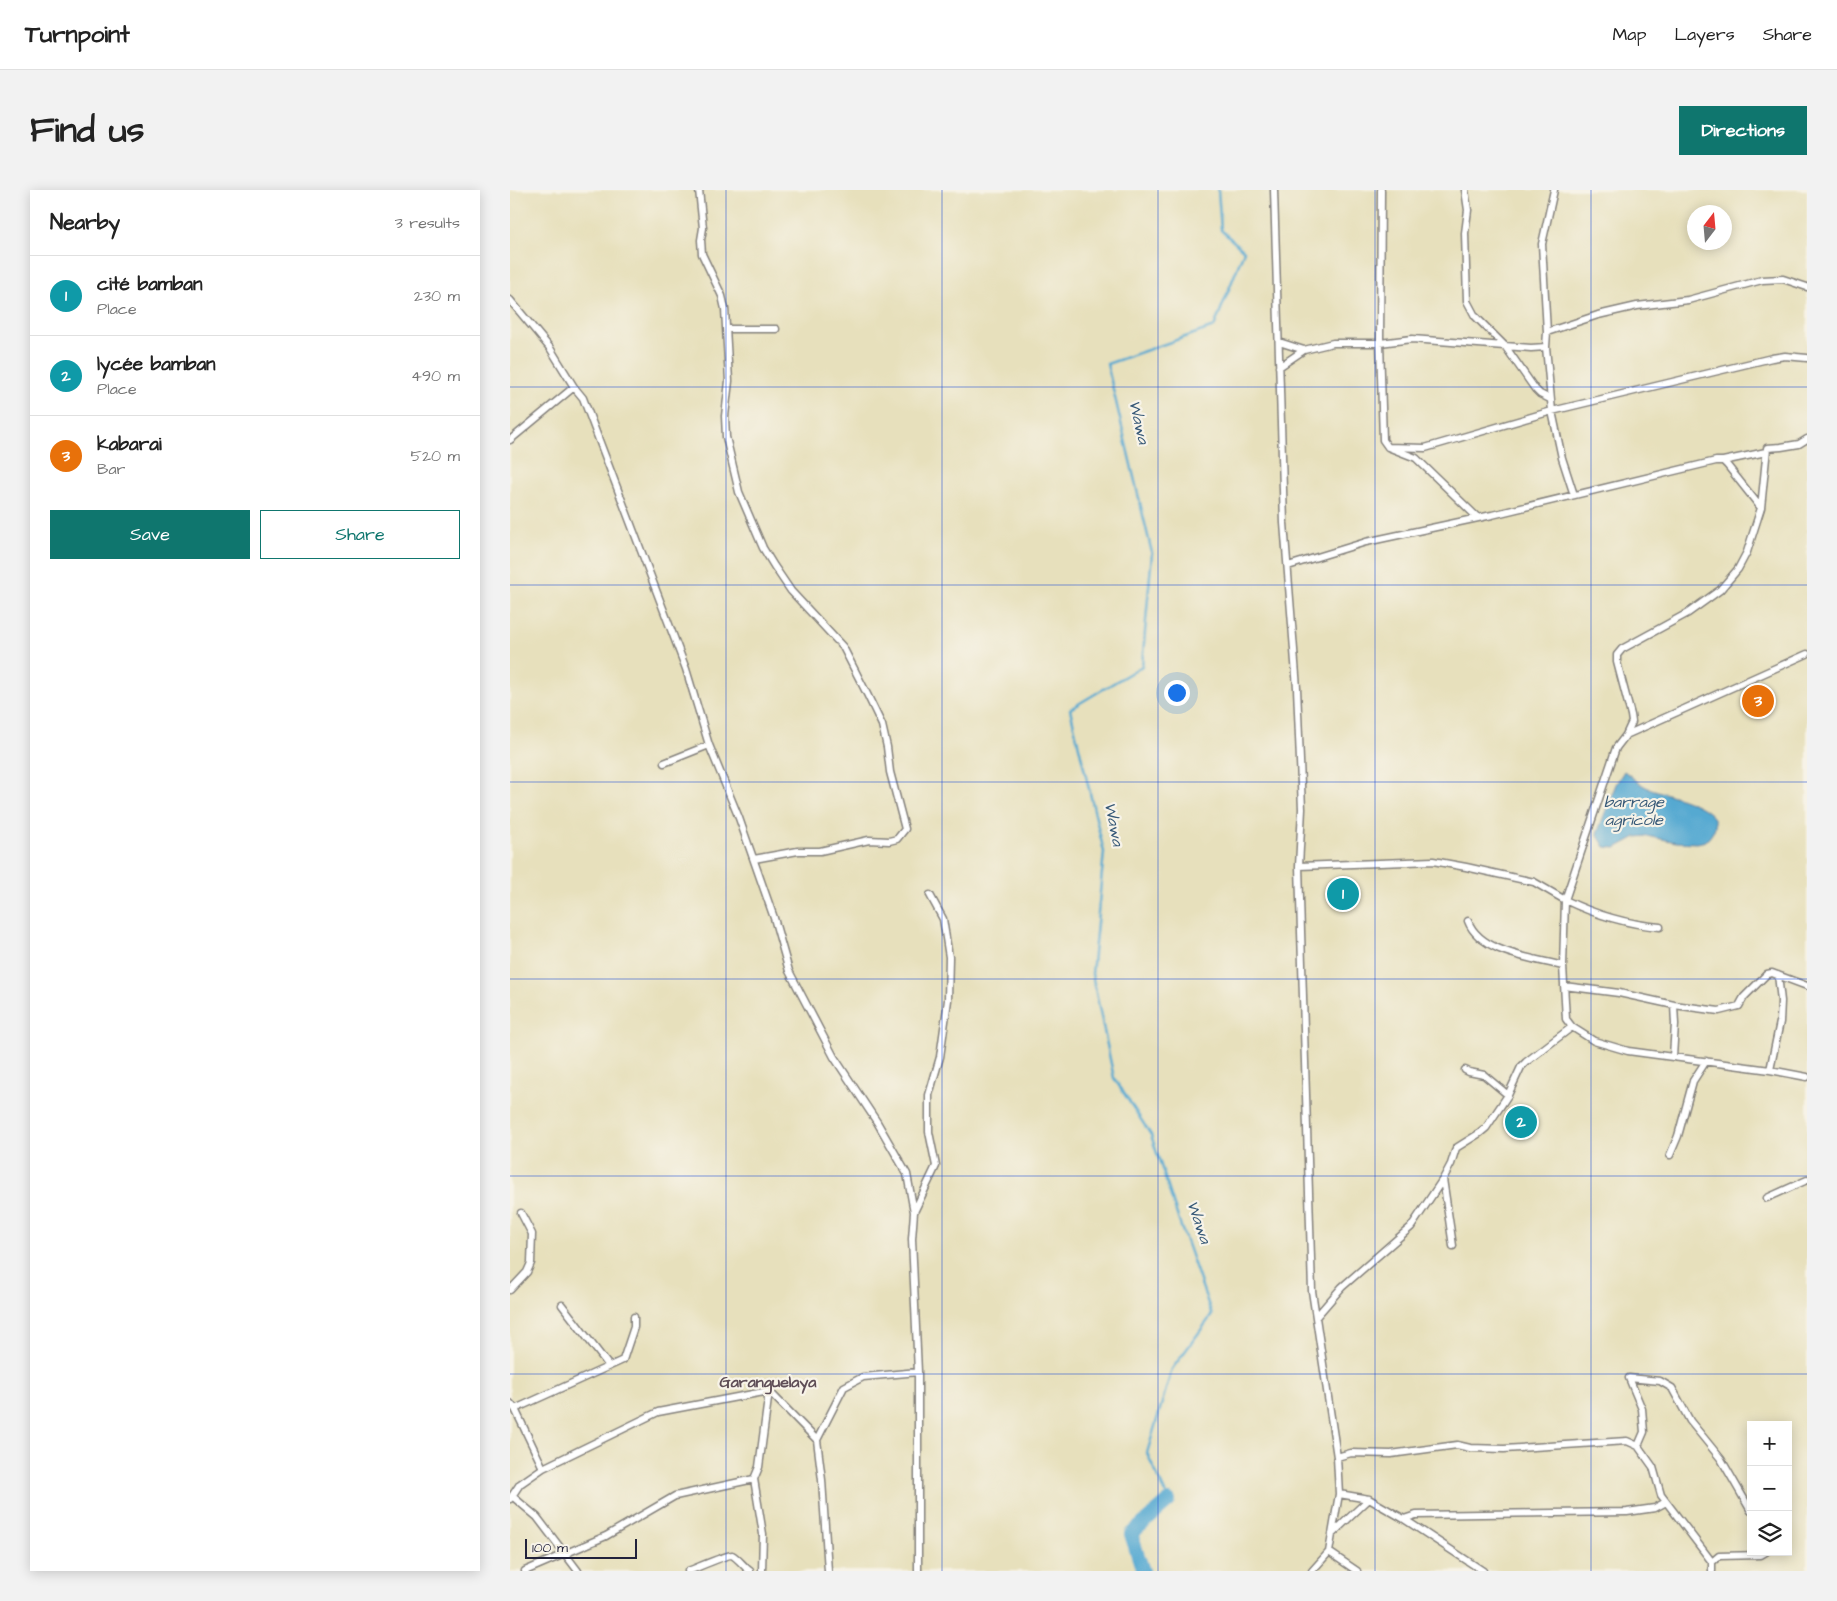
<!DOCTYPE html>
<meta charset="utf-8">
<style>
:root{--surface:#fff;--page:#f2f2f2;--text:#222;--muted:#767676;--line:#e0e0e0;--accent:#0f766e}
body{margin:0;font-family:"Architects Daughter",sans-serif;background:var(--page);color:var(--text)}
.controls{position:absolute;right:15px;bottom:15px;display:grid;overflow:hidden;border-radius:0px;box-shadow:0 2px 12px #0003}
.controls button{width:45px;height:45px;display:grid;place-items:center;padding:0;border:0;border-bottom:1px solid var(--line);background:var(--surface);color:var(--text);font:25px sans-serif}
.compass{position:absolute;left:1177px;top:15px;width:45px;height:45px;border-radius:50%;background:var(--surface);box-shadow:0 2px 12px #0003;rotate:16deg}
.scale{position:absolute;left:15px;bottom:12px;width:112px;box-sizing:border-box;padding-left:5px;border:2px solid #22223b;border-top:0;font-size:14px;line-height:18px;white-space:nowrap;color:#22223b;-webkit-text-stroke:4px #f7f3e8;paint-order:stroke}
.you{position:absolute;left:666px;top:502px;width:18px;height:18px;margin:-12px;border:4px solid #fff;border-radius:50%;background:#1a73e8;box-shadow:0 0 0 8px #1a73e833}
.badge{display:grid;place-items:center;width:32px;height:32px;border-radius:50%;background:var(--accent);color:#fff;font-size:16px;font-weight:700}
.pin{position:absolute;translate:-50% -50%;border:2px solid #fff;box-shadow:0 1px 5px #0006}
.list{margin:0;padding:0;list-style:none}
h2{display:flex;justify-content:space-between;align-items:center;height:65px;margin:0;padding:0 20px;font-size:21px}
h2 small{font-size:16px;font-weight:400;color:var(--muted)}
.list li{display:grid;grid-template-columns:32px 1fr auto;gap:15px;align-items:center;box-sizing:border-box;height:80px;padding:0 20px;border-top:1px solid var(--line)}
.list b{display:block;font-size:19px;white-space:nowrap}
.list p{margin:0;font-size:16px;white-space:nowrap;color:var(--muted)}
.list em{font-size:16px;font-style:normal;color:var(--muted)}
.actions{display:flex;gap:10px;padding:15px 20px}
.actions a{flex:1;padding:11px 0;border:1px solid var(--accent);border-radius:0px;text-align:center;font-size:18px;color:var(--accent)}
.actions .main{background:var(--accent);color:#fff}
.icon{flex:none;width:28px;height:28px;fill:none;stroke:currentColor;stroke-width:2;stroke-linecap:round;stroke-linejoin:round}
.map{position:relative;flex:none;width:1297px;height:1381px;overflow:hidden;border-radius:0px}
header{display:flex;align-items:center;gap:30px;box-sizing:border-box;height:70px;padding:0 25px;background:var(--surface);border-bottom:1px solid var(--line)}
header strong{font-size:24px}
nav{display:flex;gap:28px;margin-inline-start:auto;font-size:18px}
.intro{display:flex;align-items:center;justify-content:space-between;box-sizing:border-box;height:120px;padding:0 30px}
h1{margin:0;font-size:35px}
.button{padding:12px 22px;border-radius:0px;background:var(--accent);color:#fff;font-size:18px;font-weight:700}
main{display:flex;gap:30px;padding:0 30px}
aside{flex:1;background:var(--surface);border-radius:0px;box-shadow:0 2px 12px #0003}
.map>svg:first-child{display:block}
</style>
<header>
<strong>Turnpoint</strong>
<nav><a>Map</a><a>Layers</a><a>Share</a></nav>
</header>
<div class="intro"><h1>Find us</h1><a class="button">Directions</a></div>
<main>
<aside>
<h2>Nearby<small>3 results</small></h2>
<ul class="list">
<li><span class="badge" style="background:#0f9aa8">1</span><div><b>cité bamban</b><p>Place</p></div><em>230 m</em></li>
<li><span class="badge" style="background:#0f9aa8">2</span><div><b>lycée bamban</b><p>Place</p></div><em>490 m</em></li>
<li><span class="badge" style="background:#e8710a">3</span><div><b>kabarai</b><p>Bar</p></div><em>520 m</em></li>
</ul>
<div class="actions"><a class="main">Save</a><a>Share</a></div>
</aside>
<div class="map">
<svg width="1297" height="1381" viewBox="0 0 1297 1381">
<rect width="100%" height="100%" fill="#f7f3e8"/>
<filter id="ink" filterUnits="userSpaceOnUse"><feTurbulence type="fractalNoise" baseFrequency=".02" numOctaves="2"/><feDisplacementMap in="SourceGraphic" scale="10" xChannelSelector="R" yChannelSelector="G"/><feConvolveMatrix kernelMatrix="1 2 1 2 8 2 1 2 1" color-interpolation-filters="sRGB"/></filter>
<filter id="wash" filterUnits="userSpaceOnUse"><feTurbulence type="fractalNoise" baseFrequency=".0096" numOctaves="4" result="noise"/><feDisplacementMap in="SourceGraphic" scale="20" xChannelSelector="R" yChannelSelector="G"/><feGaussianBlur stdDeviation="1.12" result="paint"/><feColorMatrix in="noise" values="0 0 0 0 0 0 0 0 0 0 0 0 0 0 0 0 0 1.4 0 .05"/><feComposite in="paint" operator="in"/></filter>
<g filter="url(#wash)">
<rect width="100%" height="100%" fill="#e7e0bc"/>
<!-- water -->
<path fill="#55a9d1" stroke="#3c6686" d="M1114,581C1122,586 1127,593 1136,597C1153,604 1191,611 1203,627C1209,635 1202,645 1196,651L1187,653L1166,652L1137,646L1126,647L1106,658L1095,657L1087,644L1106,594Z"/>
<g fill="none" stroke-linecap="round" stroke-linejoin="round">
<!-- stream -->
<path stroke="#55a9d1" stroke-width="2.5" d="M659,1311L637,1263L662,1179L702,1125L669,1031L641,945L604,888L582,784L594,662L560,519L632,476L642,363L597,174L704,137L734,61L711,40L708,0"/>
<!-- river -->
<path stroke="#55a9d1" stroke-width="14" d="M633,1381L621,1344L659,1311"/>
</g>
</g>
<g filter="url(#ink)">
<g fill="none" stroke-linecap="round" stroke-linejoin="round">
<defs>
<path id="minor" d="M189,0L193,38L191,50L192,64L212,106L215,119L219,191L215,226L216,247L229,302L253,358L264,376L281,401L333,457L357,504L372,535L377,557L380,582L395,639L387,649L379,651L359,650L310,661H288L244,669
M764,0L774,333L787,498L792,619L789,676L802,1101L827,1267L829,1304L819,1362L802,1381
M871,0L870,153L873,250L878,257L906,268L968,328
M955,0L958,20L955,43L957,111L965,126L995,156L1025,199L1030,204L1040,209
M1044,0L1032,54L1037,142L1036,157L1042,221L1052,268L1064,305
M0,110L40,158L64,197L73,208L176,479L199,555L229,628L264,728L279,781L324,867L367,932L397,984L404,1022L402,1049L408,1182V1381
M217,139H266
M1037,142L1088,125L1127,116L1178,110L1252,90L1273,89L1297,97
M769,152L794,160
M769,177L794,160L823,153H870L902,149L1021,158L1036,157
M0,250L64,197
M878,257L915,258L1042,221L1262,168L1275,166L1297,168
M1213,271L1256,262
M778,376L856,352L982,325L1206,271H1213L1217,275L1251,318
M1116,545L1122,532L1121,525L1107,472V465L1112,459L1178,423L1210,400L1228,379L1237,362L1251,318L1257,258L1271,257L1289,254L1297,249
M154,573L199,555
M789,676L923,671L956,677L1024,692L1055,710L1053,776L1056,829L1062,837L1084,851L1118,861L1260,880L1297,887
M958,731C970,763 1023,768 1053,776
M1150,737C1115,734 1086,725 1055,710L1106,558L1116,545L1297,464
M1054,796L1109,803L1164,815L1209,821L1229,816L1234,807L1257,784L1262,783L1297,796
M1163,867L1165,834L1164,815
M955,880L959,882L974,885L998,905
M1260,880L1270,832L1271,811L1268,785
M1160,965L1168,946L1183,891L1196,871
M933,989L943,1056
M1257,1008L1297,990
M404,1022L426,976L419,942V905L430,867L438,810L439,767L433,729L420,705
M0,1100L17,1082L21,1073L22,1044L11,1023
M52,1115L99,1176
M806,1127L832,1097L901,1037L933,989L941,974L946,958L970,943L976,938L998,905L1011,877L1016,872L1062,837
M0,1213L5,1219L33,1278
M5,1219L113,1170L124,1137V1127
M307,1250L334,1197L353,1187L408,1182
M1128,1256L1134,1242L1132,1219L1119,1188L1150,1191L1162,1198L1180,1231L1211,1269L1241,1321
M827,1267L841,1263L881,1264L947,1255L960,1258L994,1259L1117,1251L1128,1256L1143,1277L1151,1305L1202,1372V1381
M244,1289L249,1277L259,1201
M829,1304L859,1309L894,1329L973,1381
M2,1306L27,1327L68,1381
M0,1309L10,1294L33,1278L148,1222L259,1201L307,1250L312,1290L318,1381
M894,1329L906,1325L1117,1322L1145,1318L1156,1312
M822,1344L859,1309
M819,1362L847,1381
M1202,1372L1209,1366L1251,1365L1256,1362
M15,1381L96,1346L165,1306L244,1289L253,1344L252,1381
M178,1381C184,1379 218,1364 222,1365C228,1368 234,1377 240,1381"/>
</defs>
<!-- minor casing -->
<use href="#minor" stroke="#84817c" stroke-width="9"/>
<!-- minor -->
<use href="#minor" stroke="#fff" stroke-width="6"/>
</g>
</g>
<!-- grid -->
<path fill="none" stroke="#1d4ed8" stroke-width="1" stroke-opacity="0.55" d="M216,0V1381M432,0V1381M648,0V1381M865,0V1381M1081,0V1381M0,197H1297M0,395H1297M0,592H1297M0,789H1297M0,986H1297M0,1184H1297"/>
<g text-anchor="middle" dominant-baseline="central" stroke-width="4.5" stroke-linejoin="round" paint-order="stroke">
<!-- water labels -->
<g font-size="16" font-style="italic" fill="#365877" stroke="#f7f3e8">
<text transform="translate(629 232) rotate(77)">Wawa</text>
<text x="1124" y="612">barrage<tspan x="1124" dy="18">agricole</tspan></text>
<text transform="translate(604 634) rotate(79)">Wawa</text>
<text transform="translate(689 1032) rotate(71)">Wawa</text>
</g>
<!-- neighbourhood labels -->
<g font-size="16" font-weight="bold" fill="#5f4e57" stroke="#f7f3e8">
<text x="258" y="1192">Garanguelaya</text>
</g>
</g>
</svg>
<div class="controls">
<button>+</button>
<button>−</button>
<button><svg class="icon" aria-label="layers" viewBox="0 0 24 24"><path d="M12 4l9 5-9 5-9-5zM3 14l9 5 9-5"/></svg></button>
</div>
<svg class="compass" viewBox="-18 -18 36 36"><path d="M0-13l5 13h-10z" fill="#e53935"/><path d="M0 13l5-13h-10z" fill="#767676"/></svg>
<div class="scale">100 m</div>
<div class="you"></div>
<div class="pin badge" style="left:833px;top:704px;background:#0f9aa8">1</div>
<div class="pin badge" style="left:1011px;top:932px;background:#0f9aa8">2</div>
<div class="pin badge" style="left:1248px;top:511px;background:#e8710a">3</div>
</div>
</main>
